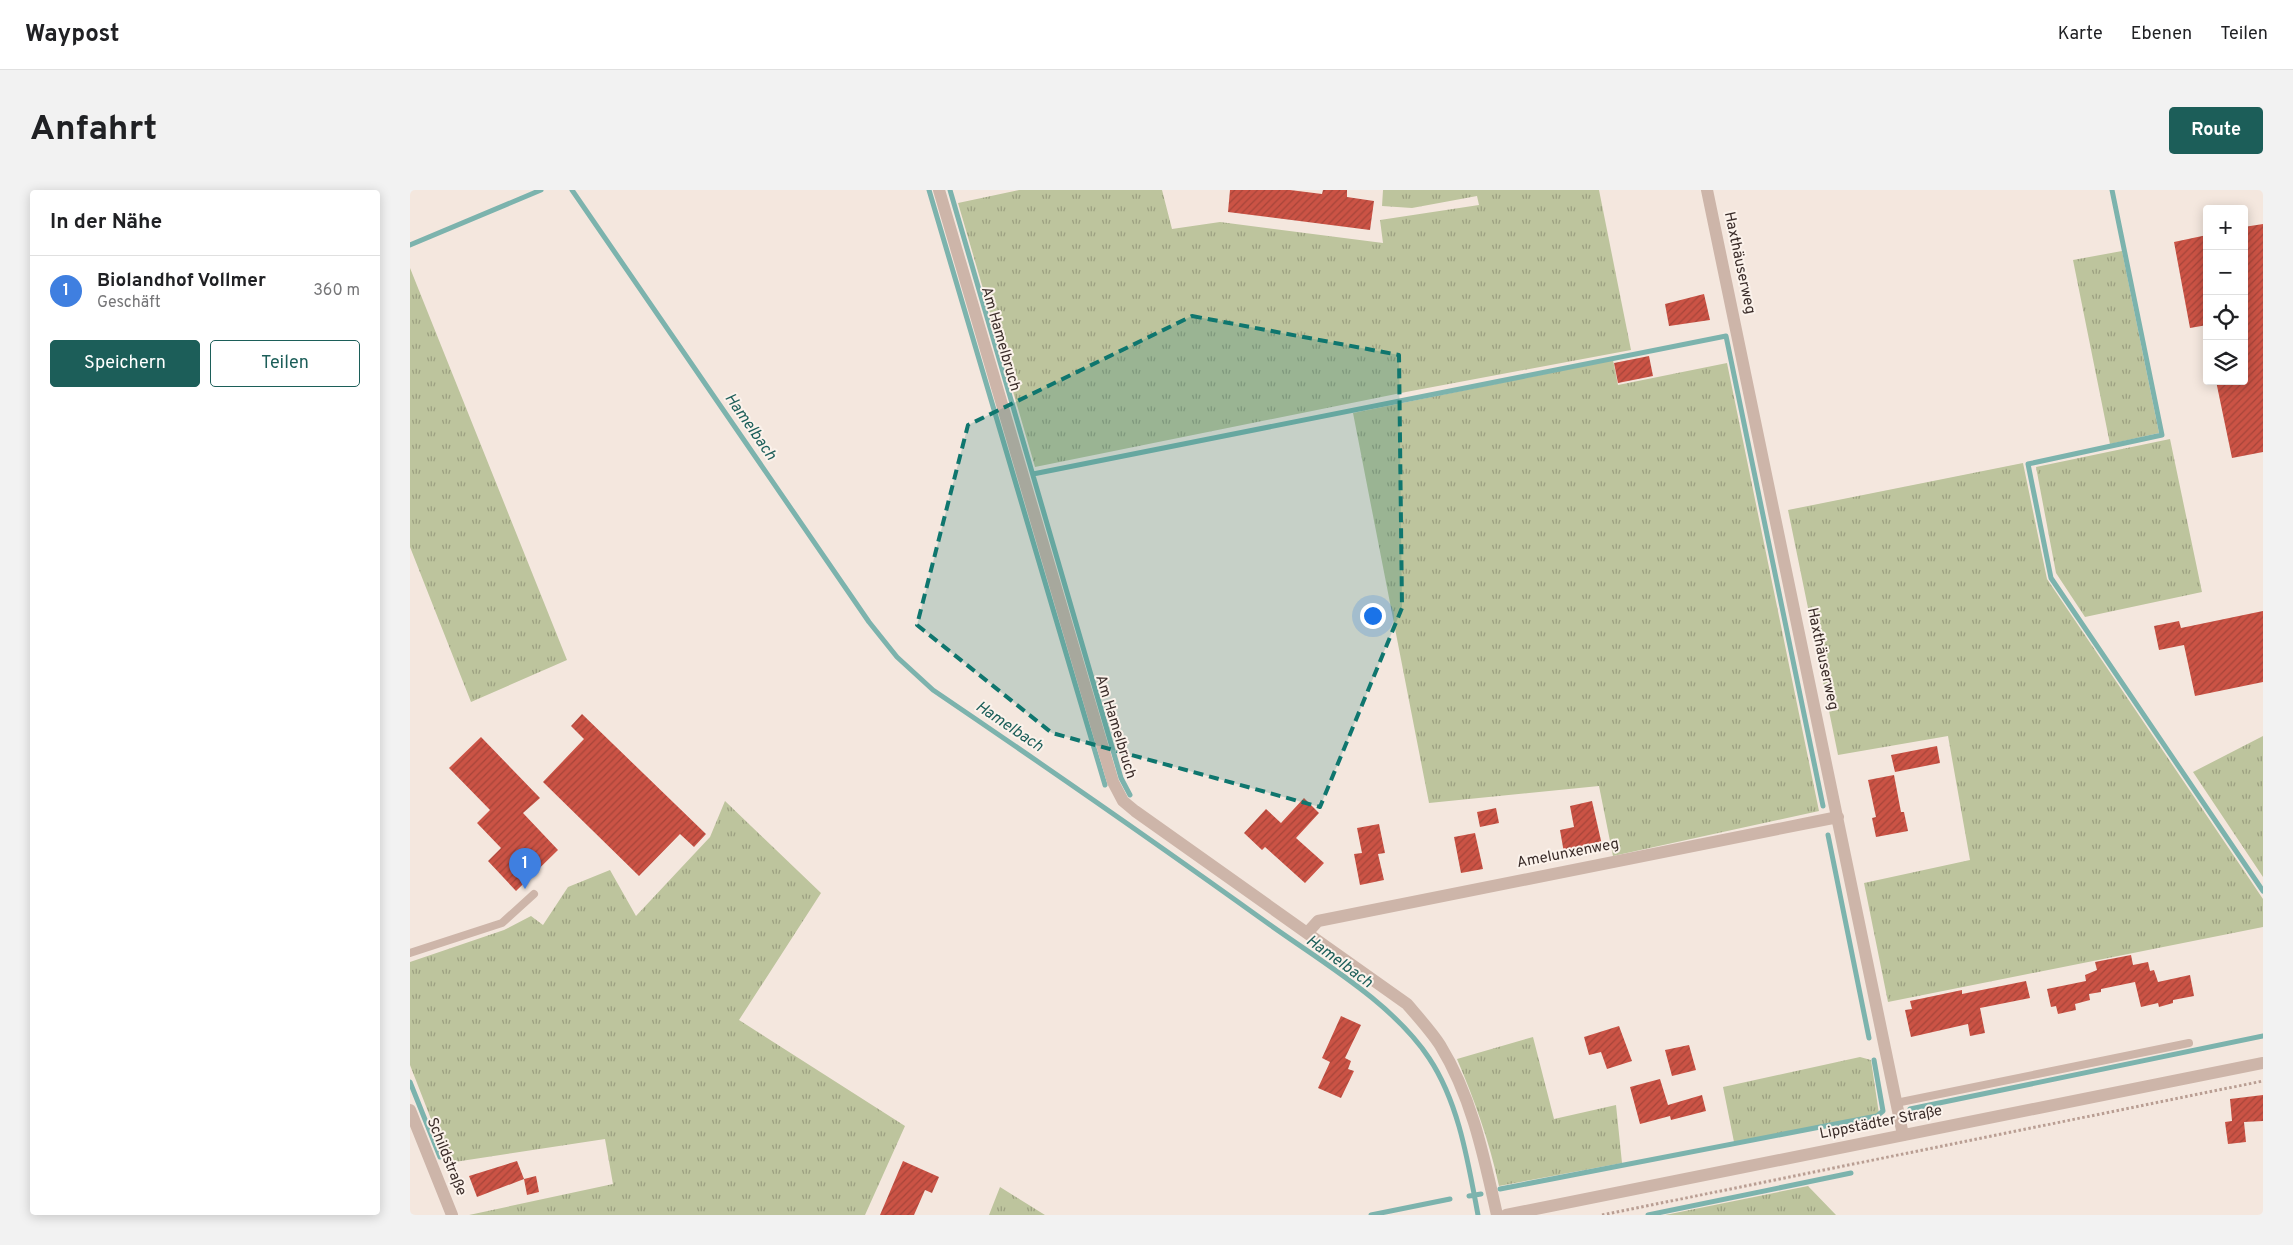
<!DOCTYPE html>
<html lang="de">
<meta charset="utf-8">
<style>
:root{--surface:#fff;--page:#f2f2f2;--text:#202124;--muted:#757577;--line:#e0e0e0;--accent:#1c5e59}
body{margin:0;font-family:Overpass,sans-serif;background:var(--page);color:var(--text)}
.controls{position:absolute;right:15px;top:15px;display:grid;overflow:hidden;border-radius:5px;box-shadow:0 2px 12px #0003}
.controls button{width:45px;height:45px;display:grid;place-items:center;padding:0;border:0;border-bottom:1px solid var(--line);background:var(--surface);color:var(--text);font:25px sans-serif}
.you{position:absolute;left:962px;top:425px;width:18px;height:18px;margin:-12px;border:4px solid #fff;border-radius:50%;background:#1a73e8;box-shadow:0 0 0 8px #1a73e833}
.badge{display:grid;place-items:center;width:32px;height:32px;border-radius:50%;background:var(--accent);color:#fff;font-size:16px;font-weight:700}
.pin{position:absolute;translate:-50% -41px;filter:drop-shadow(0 1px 2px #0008)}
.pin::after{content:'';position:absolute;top:26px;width:18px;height:15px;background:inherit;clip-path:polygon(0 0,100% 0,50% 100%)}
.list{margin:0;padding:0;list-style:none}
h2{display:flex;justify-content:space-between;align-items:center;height:65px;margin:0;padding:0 20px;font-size:21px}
h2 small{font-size:16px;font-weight:400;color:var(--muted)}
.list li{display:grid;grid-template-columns:32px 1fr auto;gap:15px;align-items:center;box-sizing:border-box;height:70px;padding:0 20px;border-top:1px solid var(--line)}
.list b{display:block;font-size:19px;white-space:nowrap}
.list p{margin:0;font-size:16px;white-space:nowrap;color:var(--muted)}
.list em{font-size:16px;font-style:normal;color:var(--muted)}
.actions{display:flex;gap:10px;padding:15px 20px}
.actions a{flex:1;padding:11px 0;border:1px solid var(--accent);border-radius:5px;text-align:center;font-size:18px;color:var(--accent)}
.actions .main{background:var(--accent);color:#fff}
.icon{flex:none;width:28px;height:28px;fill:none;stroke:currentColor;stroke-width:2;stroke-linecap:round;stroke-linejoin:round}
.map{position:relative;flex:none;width:1853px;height:1025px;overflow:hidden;border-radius:5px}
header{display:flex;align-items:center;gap:30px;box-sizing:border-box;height:70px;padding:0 25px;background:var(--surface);border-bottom:1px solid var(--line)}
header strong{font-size:24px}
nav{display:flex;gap:28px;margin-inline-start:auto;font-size:18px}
.intro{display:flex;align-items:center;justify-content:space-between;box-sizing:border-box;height:120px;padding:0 30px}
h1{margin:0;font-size:35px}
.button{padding:12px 22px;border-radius:5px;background:var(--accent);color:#fff;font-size:18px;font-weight:700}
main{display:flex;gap:30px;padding:0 30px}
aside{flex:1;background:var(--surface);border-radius:5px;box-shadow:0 2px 12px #0003}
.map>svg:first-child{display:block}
</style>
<header>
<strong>Waypost</strong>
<nav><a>Karte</a><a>Ebenen</a><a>Teilen</a></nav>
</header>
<div class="intro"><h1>Anfahrt</h1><a class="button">Route</a></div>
<main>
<aside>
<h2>In der Nähe<small></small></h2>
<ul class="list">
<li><span class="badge" style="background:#3f7fe0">1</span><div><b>Biolandhof Vollmer</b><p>Geschäft</p></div><em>360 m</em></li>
</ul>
<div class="actions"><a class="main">Speichern</a><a>Teilen</a></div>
</aside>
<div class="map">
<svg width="1853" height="1025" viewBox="0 0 1853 1025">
<defs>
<pattern id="grass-tufts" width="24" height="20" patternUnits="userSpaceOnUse" patternTransform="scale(1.25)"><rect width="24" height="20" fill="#bdc49d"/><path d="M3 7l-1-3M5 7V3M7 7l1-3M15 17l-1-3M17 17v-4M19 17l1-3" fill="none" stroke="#9b9f80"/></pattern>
<pattern id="building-hatch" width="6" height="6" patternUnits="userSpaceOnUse" patternTransform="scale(1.25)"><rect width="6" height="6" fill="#cb5345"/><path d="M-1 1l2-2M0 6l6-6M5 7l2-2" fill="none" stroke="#a6453a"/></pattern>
</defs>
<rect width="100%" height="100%" fill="#f4e7de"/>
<!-- grass -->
<path fill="url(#grass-tufts)" d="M609,0H752L762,39L810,32L973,53L970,30L1069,15L1067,6L1002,18L972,16L973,0H1189L1221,160L996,202L625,277L548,13Z
M1712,61L1749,243L1700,254L1663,70Z
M0,78L157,470L61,512L0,357Z
M1203,170L1208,195L1317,173L1409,621L1203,666L1189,596L1019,613L943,223Z
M1760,249L1792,402L1675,427L1646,383L1626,277Z
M1613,273L1637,389L1853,709V737L1478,812L1454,693L1560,670L1538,546L1428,565L1378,320Z
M1853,546V687L1783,582Z
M315,611L411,703L329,830L495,936L455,1025H59L203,994L195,949L38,973L0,875V772L94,740L121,726L133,735L158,697L200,680L226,726L300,647Z
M1123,847L1144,929L1206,915L1212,973L1089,996C1079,951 1065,911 1047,869Z
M1450,867L1461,870L1469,924L1324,952L1313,897Z
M1398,996L1426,1025H1255Z
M590,997L635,1025H579Z"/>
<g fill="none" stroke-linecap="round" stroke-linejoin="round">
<!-- stream -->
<path stroke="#7cb3ad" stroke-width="5" d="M162,0L459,432L487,467L523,500C635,576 746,653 856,732C910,771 982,812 1019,868C1049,913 1058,972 1068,1025
M519,0L695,595
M540,0L711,588L720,605
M1702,0L1752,245L1618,274L1641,388L1853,701
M0,55L131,0
M623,284L1316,146L1413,616
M1418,645L1459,848
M0,892L30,967
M1500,919L1853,846
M1090,999L1467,926L1473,921L1464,870
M1059,1006L1071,1004
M961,1025L1040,1009
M1238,1025L1441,983"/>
</g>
<!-- building -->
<path fill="url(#building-hatch)" d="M820,0H880L912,4L913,0H937V7L964,11L960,40L818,22Z
M1853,34V262L1822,268L1806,191H1834V37Z
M1797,45V135L1780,138L1764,52Z
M1294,104L1300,130L1259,136L1255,114Z
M1239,166L1243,186L1208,193L1204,173Z
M1853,421V492L1785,506L1774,455L1749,460L1744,436L1769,431L1771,438Z
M172,524L296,644L284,657L270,644L229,686L133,592L174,549L161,536Z
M71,547L130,608L113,623L148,660L106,701L78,671L91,658L67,633L80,620L39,578Z
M1527,556L1530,573L1485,582L1481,565Z
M1484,585L1491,622H1494L1498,641L1466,647L1462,628L1466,627L1458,590Z
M894,608L909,623L886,648L914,673L895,693L855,657L852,660L834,643L856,619L871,633Z
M1182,611L1192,655L1154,663L1150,640L1164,637L1160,616Z
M1086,618L1089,633L1070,637L1067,622Z
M969,634L975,663L968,664L974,690L950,695L944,664L952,663L947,638Z
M1065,643L1073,679L1051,683L1044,647Z
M1721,765L1723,775L1738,772L1740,781L1744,780L1748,792L1780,785L1784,806L1763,810V813L1749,817L1748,813L1731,817L1725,792L1691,799V802L1679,804L1680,810L1665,814L1666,820L1648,824L1646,816L1641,817L1637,799L1676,791L1675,785L1687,780L1685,772Z
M1616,791L1620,808L1570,818L1575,843L1560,846L1558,834L1501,847L1495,820L1502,819L1500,811L1552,800V804Z
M931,826L951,835L935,868L941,871L938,879L944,881L931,908L908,898L920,872L912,868Z
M1209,836L1222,871L1197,879L1191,862L1179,865L1174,847Z
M1279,855L1286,880L1262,886L1255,860Z
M1250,889L1258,915L1292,905L1296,921L1261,930L1260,926L1230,934L1220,897Z
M1853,905V931L1834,932L1836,952L1818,954L1815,932L1822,931L1820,909Z
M107,971L114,989L67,1007L59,986Z
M493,971L529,987L522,1003L515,1000L504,1025H470Z
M126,986L129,1002L117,1005L114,989Z"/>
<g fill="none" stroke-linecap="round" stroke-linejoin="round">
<!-- path -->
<path stroke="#b99e93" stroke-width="3" stroke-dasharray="2.5 2.5" stroke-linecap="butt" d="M1192,1025L1853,891"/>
<!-- service -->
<path stroke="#cdb5a9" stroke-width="8" d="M0,763L92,733L124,704
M1486,913L1779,853"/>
<!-- minor -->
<path stroke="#cdb5a9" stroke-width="12" d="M529,0L703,592L713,611L725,621L997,814C1008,827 1021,841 1030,855C1062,907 1074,967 1087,1025
M1297,0L1493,945
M898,742L908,731L1428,627
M0,920L42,1025"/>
<!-- tertiary -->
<path stroke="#cdb5a9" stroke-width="12" d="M1096,1025L1853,873"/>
</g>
<!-- marked area -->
<path fill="#0f766e" fill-opacity="0.2" stroke="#0f766e" stroke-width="4" stroke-dasharray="10 6" stroke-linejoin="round" d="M782,126L989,165L992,418L910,617L642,543L507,435L558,235Z"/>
<g text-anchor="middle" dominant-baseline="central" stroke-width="4" stroke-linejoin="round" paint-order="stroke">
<!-- street labels -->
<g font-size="15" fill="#3a2c29" stroke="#fbf2eb">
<text transform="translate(1329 73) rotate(78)">Haxthäuserweg</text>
<text transform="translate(590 149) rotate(74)">Am Hamelbruch</text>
<text transform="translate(1412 469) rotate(78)">Haxthäuserweg</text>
<text transform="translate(705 537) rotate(73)">Am Hamelbruch</text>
<text transform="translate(1158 664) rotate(-11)">Amelunxenweg</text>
<text transform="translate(1471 933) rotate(-11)">Lippstädter Straße</text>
<text transform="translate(36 967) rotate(68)">Schildstraße</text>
</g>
<!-- water labels -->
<g font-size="16" font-style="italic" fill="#1c5e59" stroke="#fbf2eb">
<text transform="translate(340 237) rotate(55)">Hamelbach</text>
<text transform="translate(599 537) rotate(34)">Hamelbach</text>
<text transform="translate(929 772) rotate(36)">Hamelbach</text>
</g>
</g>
</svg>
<div class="controls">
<button>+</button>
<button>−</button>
<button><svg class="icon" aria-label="locate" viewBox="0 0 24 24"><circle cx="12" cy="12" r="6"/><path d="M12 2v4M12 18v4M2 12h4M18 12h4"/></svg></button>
<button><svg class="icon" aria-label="layers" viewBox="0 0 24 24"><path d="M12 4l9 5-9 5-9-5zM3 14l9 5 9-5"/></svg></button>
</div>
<div class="you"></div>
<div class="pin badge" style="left:115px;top:699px;background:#3f7fe0">1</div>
</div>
</main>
